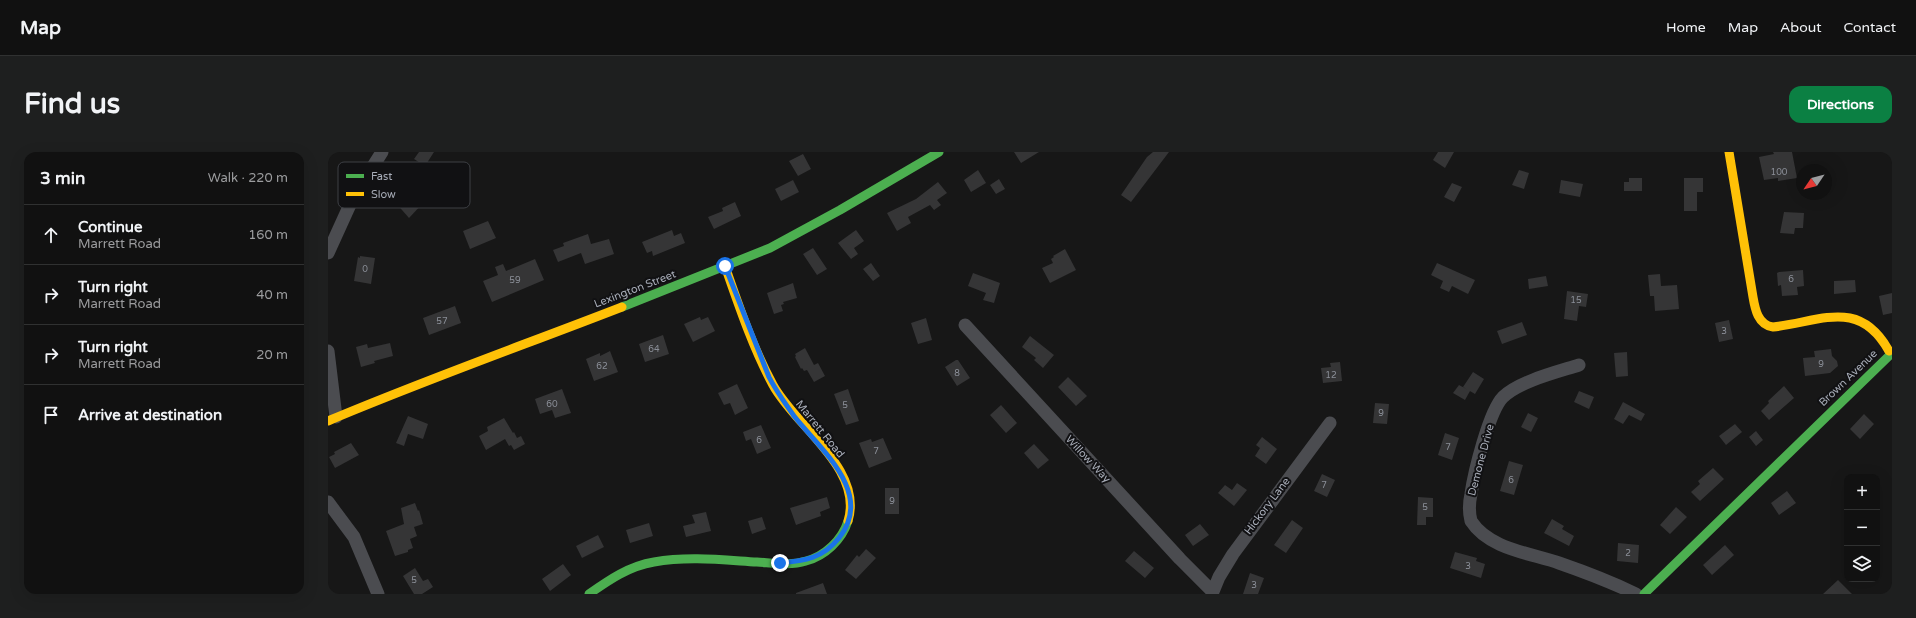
<!DOCTYPE html>
<meta charset="utf-8">
<style>
:root{--surface:#111;--page:#1e1f1f;--text:#f1f3f6;--muted:#9c9d9f;--line:#303131;--accent:#0b8043}
body{margin:0;font-family:"Varela Round",sans-serif;background:var(--page);color:var(--text)}
.controls{position:absolute;right:12px;bottom:12px;display:grid;overflow:hidden;border-radius:8px;box-shadow:0 4px 16px #0002}
.controls button{width:36px;height:36px;display:grid;place-items:center;padding:0;border:0;border-bottom:1px solid var(--line);background:var(--surface);color:var(--text);font:20px sans-serif}
.compass{position:absolute;left:1468px;top:12px;width:36px;height:36px;border-radius:50%;background:var(--surface);box-shadow:0 4px 16px #0002;rotate:235deg}
.stop{position:absolute;width:12px;height:12px;margin:-9px;border:3px solid #1a73e8;border-radius:50%;background:#fff}
.stop.end{background:#1a73e8;border-color:#fff;box-shadow:0 1px 4px #0008}
.list{margin:0;padding:0;list-style:none}
h2{display:flex;justify-content:space-between;align-items:center;height:52px;margin:0;padding:0 16px;font-size:17px}
h2 small{font-size:13px;font-weight:400;color:var(--muted)}
.list li{display:grid;grid-template-columns:26px 1fr auto;gap:12px;align-items:center;box-sizing:border-box;height:60px;padding:0 16px;border-top:1px solid var(--line)}
.list b{display:block;font-size:15px;white-space:nowrap}
.list p{margin:0;font-size:13px;white-space:nowrap;color:var(--muted)}
.list em{font-size:13px;font-style:normal;color:var(--muted)}
.icon{flex:none;width:22px;height:22px;fill:none;stroke:currentColor;stroke-width:2;stroke-linecap:round;stroke-linejoin:round}
.map{position:relative;flex:none;width:1564px;height:442px;overflow:hidden;border-radius:12px}
header{display:flex;align-items:center;gap:24px;box-sizing:border-box;height:56px;padding:0 20px;background:var(--surface);border-bottom:1px solid var(--line)}
header strong{font-size:19px}
nav{display:flex;gap:22px;margin-inline-start:auto;font-size:14px}
.intro{display:flex;align-items:center;justify-content:space-between;box-sizing:border-box;height:96px;padding:0 24px}
h1{margin:0;font-size:28px}
.button{padding:10px 18px;border-radius:12px;background:var(--accent);color:#fff;font-size:14px;font-weight:700}
main{display:flex;gap:24px;padding:0 24px}
aside{flex:1;background:var(--surface);border-radius:12px;box-shadow:0 4px 16px #0002}
.map>svg:first-child{display:block}
</style>
<header>
<strong>Map</strong>
<nav><a>Home</a><a>Map</a><a>About</a><a>Contact</a></nav>
</header>
<div class="intro"><h1>Find us</h1><a class="button">Directions</a></div>
<main>
<aside>
<h2>3 min<small>Walk · 220 m</small></h2>
<ul class="list">
<li><svg class="icon" aria-label="ahead" viewBox="0 0 24 24"><path d="M12 20V5M6 11l6-6 6 6"/></svg><div><b>Continue</b><p>Marrett Road</p></div><em>160 m</em></li>
<li><svg class="icon" aria-label="right" viewBox="0 0 24 24"><path d="M7 20v-9h11M14 6l5 5-5 5"/></svg><div><b>Turn right</b><p>Marrett Road</p></div><em>40 m</em></li>
<li><svg class="icon" aria-label="right" viewBox="0 0 24 24"><path d="M7 20v-9h11M14 6l5 5-5 5"/></svg><div><b>Turn right</b><p>Marrett Road</p></div><em>20 m</em></li>
<li><svg class="icon" aria-label="arrive" viewBox="0 0 24 24"><path d="M6 21V4h12l-3 4 3 4H6"/></svg><div><b>Arrive at destination</b></div></li>
</ul>
</aside>
<div class="map">
<svg width="1564" height="442" viewBox="0 0 1564 442">
<rect width="100%" height="100%" fill="#171717"/>
<!-- building -->
<path fill="#353536" d="M91,0H106L97,14L86,7Z
M686,0H711L693,11Z
M825,0H841L803,50L793,43L819,5Z
M1110,0H1126L1117,16L1105,8Z
M1445,0H1464L1469,26L1450,29V26L1436,28L1431,5L1446,2Z
M475,2L483,17L470,24L461,9Z
M650,18L658,31L643,40L636,28Z
M1191,18L1201,21L1196,37L1184,33Z
M1301,26H1314V39H1296V30H1301Z
M1356,26H1375V40H1369V59H1356Z
M671,27L677,37L668,42L662,33Z
M465,28L471,40L453,49L447,37Z
M1233,28L1255,32L1252,45L1231,41Z
M610,30L619,41L609,48L613,53L606,58L602,53L580,65L583,71L569,79L559,61L588,47Z
M1124,31L1134,35L1126,50L1116,45Z
M85,35L97,49L81,66L67,50Z
M407,50L413,64L386,77L380,65L395,59L394,56Z
M1456,60L1476,61L1475,76H1467L1466,82L1452,81Z
M160,69L168,86L142,97L135,79Z
M344,78L346,84L353,81L357,91L325,104L324,99L319,101L314,90Z
M528,78L536,89L526,96L530,102L523,107L510,91Z
M260,82L263,92L281,87L286,102L257,112L253,101L230,110L225,98L236,94L235,91Z
M485,96L499,117L489,123L475,102Z
M737,97L748,118L722,131L714,116L725,111L723,107L726,105L725,104Z
M32,104L47,106L43,132L26,129L30,105L32,106Z
M207,107L216,128L164,150L155,129L170,123L167,115L175,112L178,119Z
M543,111L552,124L545,129L535,117Z
M1109,111L1147,128L1140,142L1124,134L1121,140L1112,136L1115,129L1103,123Z
M1475,118L1476,134L1469,135L1470,143L1454,144L1453,133L1450,134L1449,121L1451,120Z
M645,121L672,131L666,151L655,148L658,141L640,134Z
M1332,122L1333,134L1349,133L1351,157L1327,159L1326,144H1322L1320,123Z
M1218,124L1220,134L1201,137L1200,127Z
M1527,128L1528,140L1506,142V129Z
M465,131L469,146L455,150L456,152L453,153L455,159L446,162L439,141Z
M1239,139L1260,142L1258,155L1251,154L1249,169L1236,167Z
M1564,141V161L1555,163L1551,144Z
M127,154L133,171L101,183L95,166Z
M372,165L373,168L380,165L387,179L365,190L356,172Z
M598,166L604,188L590,192L583,171Z
M1401,168L1405,187L1391,190L1387,171Z
M1194,170L1199,183L1174,192L1169,179Z
M335,183L341,202L317,210L311,192Z
M702,184L726,203L715,216L706,208L708,206L694,195Z
M62,191L65,204L46,209L47,211L33,215L28,195L39,192L40,196Z
M477,196L486,213L490,211L497,224L486,230L479,218L476,219L474,216L473,217L467,205L468,204L467,202Z
M1503,197L1504,204L1509,209L1510,214L1502,221L1477,224L1475,206L1487,205L1486,199Z
M282,199L290,220L266,229L258,207L272,201V204Z
M1299,200L1300,224L1288,225L1286,201Z
M628,208H630L642,226L629,234L617,215Z
M1012,210L1014,229L995,231L993,216L1003,215L1002,211Z
M1145,220L1156,227L1147,242L1135,235Z
M740,225L759,244L748,254L730,235Z
M409,232L420,256L407,263L402,251L396,253L390,241Z
M1131,233L1142,239L1137,248L1125,241Z
M1456,234L1466,246L1441,268L1433,259L1441,251L1440,249Z
M234,237L243,261L227,266L224,258L212,262L207,247Z
M520,237L531,269L518,273L506,242Z
M1251,239L1266,245L1261,257L1246,250Z
M1295,250L1317,262L1313,269L1301,263L1295,272L1286,267Z
M1047,251L1061,252L1059,272L1045,271Z
M673,253L689,271L678,281L662,263Z
M1200,261L1210,266L1203,280L1193,275Z
M1536,262L1546,272L1532,287L1522,277Z
M80,264L100,272L95,287L80,282L76,294L68,291Z
M176,266L185,281L186,280L189,286L193,284L197,292L186,298L183,293L181,294L177,287L158,298L151,284L160,279L159,275Z
M1407,272L1414,280L1398,293L1391,284Z
M433,273L443,296L429,302L423,287L418,289L415,280Z
M1428,279L1435,288L1428,294L1421,285Z
M1117,281L1131,286L1124,308L1110,303Z
M934,285L949,297L938,312L927,304L932,296L928,293Z
M555,286L564,307L541,316L531,291L543,287L544,290Z
M23,291L31,303L7,316L1,305L7,302L6,300Z
M706,292L721,308L710,317L696,301Z
M1181,309L1195,313L1186,343L1172,339Z
M1385,316L1396,327L1372,349L1363,340L1372,332L1370,329Z
M994,322L1007,328L999,345L986,339Z
M909,331L919,338L906,354L890,341L897,333L904,338Z
M557,336H571V362H557Z
M1459,339L1468,351L1451,363L1443,351Z
M499,345L502,356L492,360L493,364L468,373L462,356Z
M1090,345L1105,346V365H1098V373H1089Z
M87,351L90,359L91,358L95,372L86,375L89,384L82,387L85,396L80,398V400L67,404L58,379L76,372L73,356Z
M1348,355L1359,365L1342,382L1332,373Z
M378,360L383,379L358,385L355,374L367,371L364,363Z
M434,365L438,377L424,382L420,369Z
M1224,367L1236,374L1234,377L1246,384L1241,394L1216,381Z
M964,368L975,376L958,401L946,393Z
M321,371L325,384L302,391L298,378Z
M872,372L881,383L865,394L857,383Z
M270,383L276,395L254,406L248,394Z
M1290,391L1311,393L1310,411L1289,409Z
M1397,393L1406,403L1384,423L1375,413Z
M538,397L548,406L528,427L517,418L529,403L531,405Z
M806,399L826,416L817,426L797,409Z
M1127,400L1149,406L1148,409L1157,412L1153,426L1122,416Z
M235,412L243,423L222,439L214,427Z
M87,416L95,429L100,427L105,435L94,442H86L75,424Z
M922,421L936,426L930,442H915Z
M1510,428L1524,442H1495Z
M495,431L499,442H468V441Z"/>
<g fill="none" stroke-linecap="round" stroke-linejoin="round">
<!-- street -->
<path stroke="#4b4c50" stroke-width="13" d="M0,101L25,46L54,0
M637,173L852,407L884,439
M0,199L8,265
M1251,213C1229,220 1192,229 1175,245C1161,259 1146,321 1143,342C1141,351 1141,361 1143,369C1161,397 1202,401 1231,411C1257,420 1283,430 1308,442
M0,350L26,385L50,442
M884,442L891,425L905,402L1002,271"/>
<!-- fast -->
<path stroke="#4caf50" stroke-width="9" d="M294,155L442,96L512,58L611,0
M261,442C281,428 301,414 326,410C360,404 395,408 429,410C445,411 462,414 478,409C497,404 514,388 520,369
M1316,442L1563,202L1561,199"/>
<!-- slow -->
<path stroke="#ffc107" stroke-width="9" d="M1401,0L1425,145C1427,157 1430,173 1445,175C1492,170 1531,145 1561,199
M397,114C411,154 425,196 445,233C467,274 536,317 520,369
M0,269C97,228 196,193 294,155"/>
</g>
<g fill="none" stroke-linecap="round" stroke-linejoin="round">
<!-- route -->
<path stroke="#1a73e8" stroke-width="5" d="M397,114L441,225C448,239 457,251 466,264C492,297 547,341 511,386C495,406 477,409 452,411"/>
</g>
<g text-anchor="middle" dominant-baseline="central" stroke-width="4" stroke-linejoin="round" paint-order="stroke">
<!-- number labels -->
<g font-size="9" fill="#8b8f98">
<text x="1451" y="20">100</text>
<text x="37" y="117">0</text>
<text x="1463" y="127">6</text>
<text x="187" y="128">59</text>
<text x="1248" y="148">15</text>
<text x="114" y="169">57</text>
<text x="1396" y="179">3</text>
<text x="326" y="197">64</text>
<text x="1493" y="212">9</text>
<text x="274" y="214">62</text>
<text x="629" y="221">8</text>
<text x="1003" y="223">12</text>
<text x="224" y="252">60</text>
<text x="517" y="253">5</text>
<text x="1053" y="261">9</text>
<text x="431" y="288">6</text>
<text x="1120" y="295">7</text>
<text x="548" y="299">7</text>
<text x="1183" y="328">6</text>
<text x="996" y="333">7</text>
<text x="564" y="349">9</text>
<text x="1097" y="355">5</text>
<text x="1300" y="401">2</text>
<text x="1140" y="414">3</text>
<text x="86" y="428">5</text>
<text x="926" y="433">3</text>
</g>
<!-- street labels -->
<g font-size="11" fill="#a8adb8" stroke="#111113">
<text transform="translate(307 137) rotate(-21)">Lexington Street</text>
<text transform="translate(1520 226) rotate(-44)">Brown Avenue</text>
<text transform="translate(492 277) rotate(51)">Marrett Road</text>
<text transform="translate(760 307) rotate(47)">Willow Way</text>
<text transform="translate(1153 308) rotate(-75)">Demone Drive</text>
<text transform="translate(939 354) rotate(-53)">Hickory Lane</text>
</g>
</g>
<!-- legend -->
<rect x="10" y="10" width="132" height="46" rx="6" fill="#111113" stroke="#3e4045" stroke-width="1"/>
<rect x="18" y="22" width="18" height="4" fill="#4caf50"/>
<rect x="18" y="40" width="18" height="4" fill="#ffc107"/>
<g font-size="11" fill="#a8adb8">
<text x="43" y="28">Fast</text>
<text x="43" y="46">Slow</text>
</g>
</svg>
<div class="controls">
<button>+</button>
<button>−</button>
<button><svg class="icon" aria-label="layers" viewBox="0 0 24 24"><path d="M12 4l9 5-9 5-9-5zM3 14l9 5 9-5"/></svg></button>
</div>
<svg class="compass" viewBox="-18 -18 36 36"><path d="M0-13l5 13h-10z" fill="#e53935"/><path d="M0 13l5-13h-10z" fill="#9c9d9f"/></svg>
<div class="stop" style="left:397px;top:114px"></div>
<div class="stop end" style="left:452px;top:411px"></div>
</div>
</main>
